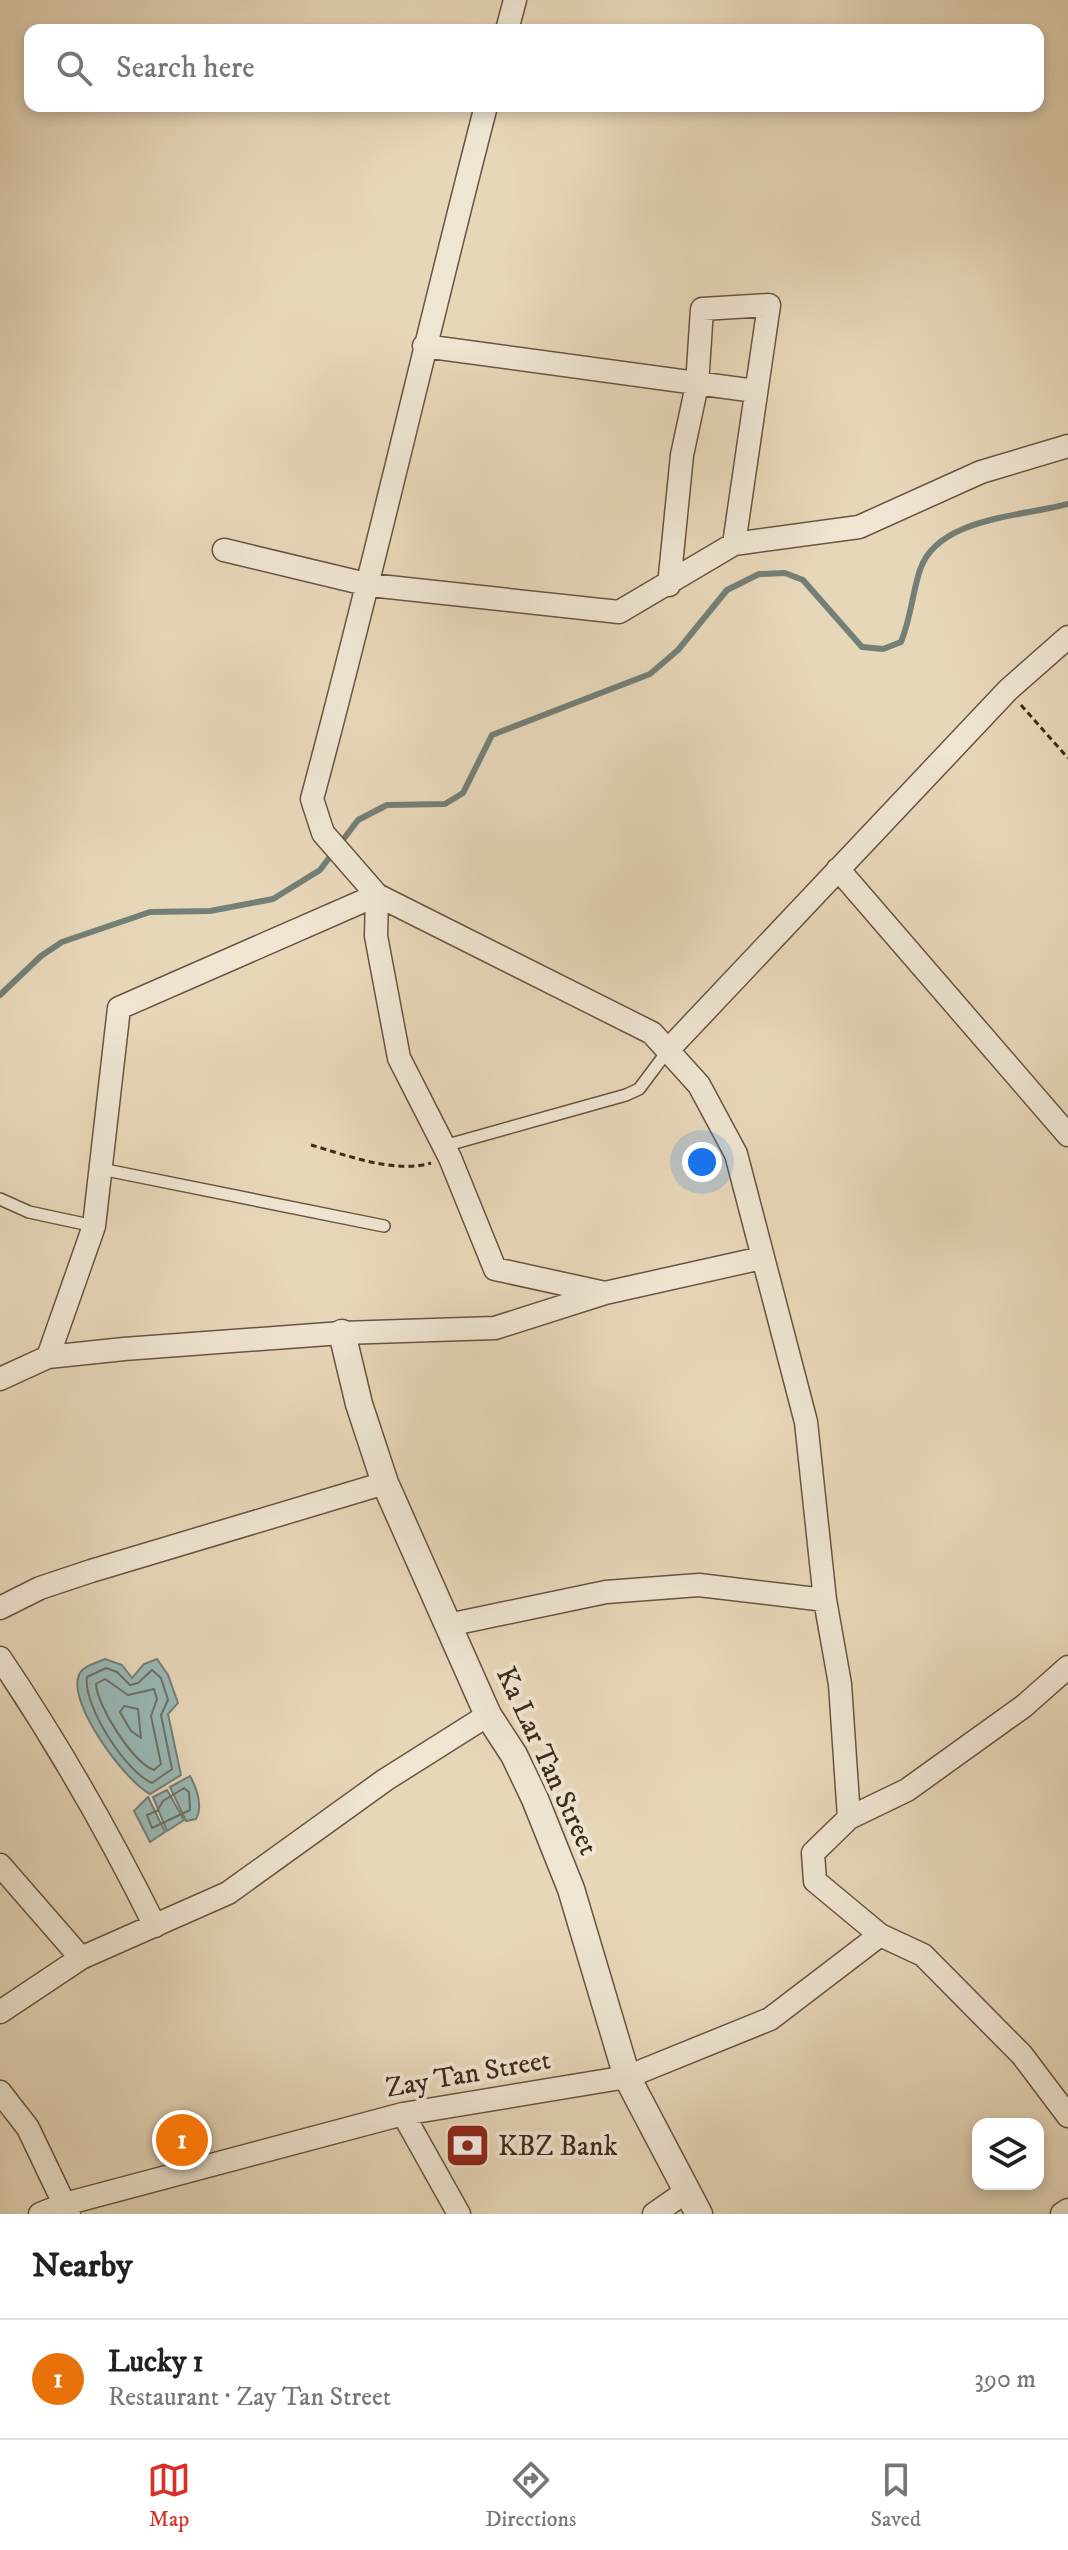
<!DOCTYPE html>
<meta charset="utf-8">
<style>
:root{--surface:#fff;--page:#f6f6f6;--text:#222;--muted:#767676;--line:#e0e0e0;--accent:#d93025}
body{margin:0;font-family:"IM FELL DW Pica",serif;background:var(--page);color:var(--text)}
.controls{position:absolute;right:24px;bottom:24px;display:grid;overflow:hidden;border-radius:16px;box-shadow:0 4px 12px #0003}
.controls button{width:72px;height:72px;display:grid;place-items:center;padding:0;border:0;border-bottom:2px solid var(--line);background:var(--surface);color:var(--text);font:40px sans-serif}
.you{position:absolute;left:702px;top:1162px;width:28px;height:28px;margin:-20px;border:6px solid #fff;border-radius:50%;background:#1a73e8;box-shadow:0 0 0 12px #1a73e833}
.badge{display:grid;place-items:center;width:52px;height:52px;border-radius:50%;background:var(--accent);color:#fff;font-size:26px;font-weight:700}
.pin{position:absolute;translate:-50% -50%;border:4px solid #fff;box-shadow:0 2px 8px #0006}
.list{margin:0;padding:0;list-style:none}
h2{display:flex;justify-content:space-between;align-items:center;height:104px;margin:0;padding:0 32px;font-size:34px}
h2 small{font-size:26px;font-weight:400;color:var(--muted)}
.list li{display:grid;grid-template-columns:52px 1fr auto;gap:24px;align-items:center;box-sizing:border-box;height:120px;padding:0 32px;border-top:2px solid var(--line)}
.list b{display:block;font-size:30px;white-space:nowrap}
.list p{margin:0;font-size:26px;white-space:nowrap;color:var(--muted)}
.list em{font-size:26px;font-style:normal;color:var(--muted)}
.icon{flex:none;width:44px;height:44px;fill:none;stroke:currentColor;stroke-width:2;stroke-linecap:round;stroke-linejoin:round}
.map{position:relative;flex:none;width:1068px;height:2214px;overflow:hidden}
.search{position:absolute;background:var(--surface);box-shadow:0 4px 12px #0003;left:24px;right:24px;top:24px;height:88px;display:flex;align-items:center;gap:20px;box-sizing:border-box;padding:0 28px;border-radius:16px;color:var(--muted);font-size:30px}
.sheet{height:224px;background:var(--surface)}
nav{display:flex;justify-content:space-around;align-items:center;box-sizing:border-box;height:112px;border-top:2px solid var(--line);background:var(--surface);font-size:22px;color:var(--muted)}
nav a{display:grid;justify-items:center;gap:4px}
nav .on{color:var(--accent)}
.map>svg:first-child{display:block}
</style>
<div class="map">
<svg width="1068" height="2214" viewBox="0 0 1068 2214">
<rect width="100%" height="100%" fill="#e7d7b9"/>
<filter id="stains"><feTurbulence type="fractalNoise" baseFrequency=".0025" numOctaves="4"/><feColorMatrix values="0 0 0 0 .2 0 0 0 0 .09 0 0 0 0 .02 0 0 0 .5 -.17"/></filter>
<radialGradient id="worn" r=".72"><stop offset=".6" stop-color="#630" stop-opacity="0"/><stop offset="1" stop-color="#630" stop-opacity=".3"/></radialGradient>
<!-- water -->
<path fill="#98b8b5" stroke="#747f77" stroke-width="2" d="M105,1659L122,1665L132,1678L144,1664L157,1659L168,1675L178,1703L168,1714L181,1775L150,1794C125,1781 67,1703 79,1675C82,1666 97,1663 105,1659Z
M190,1776C197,1789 203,1806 196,1819L186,1821L170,1787Z
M167,1790L184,1820L167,1831L153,1797Z
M148,1797L165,1832L150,1842L134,1811Z"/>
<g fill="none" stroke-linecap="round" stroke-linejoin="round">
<!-- shore -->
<path stroke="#6c7067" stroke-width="2" d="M106,1668L117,1672L130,1685L138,1683L152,1670L161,1678L168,1700L161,1715L172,1769L152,1783C126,1772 83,1706 87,1677Z
M105,1679L128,1695L154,1689L157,1699L151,1716L161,1764L154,1770C133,1763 97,1706 96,1684Z
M124,1706L138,1709L141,1738L131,1731L120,1712Z
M184,1788L189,1792L190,1810L152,1828L147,1815L157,1811L163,1801Z"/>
<!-- stream -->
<path stroke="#747f77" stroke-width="6" d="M0,995L41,956L62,942L150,912L210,911L273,899L320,870L358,820L387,805L445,804L463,793L492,735L650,674L678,650L727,590L759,574L785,573L803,580L862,647L883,649L901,642C911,618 912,594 920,570C937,517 1025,516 1068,504"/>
<defs>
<path id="service" d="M444,1146L626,1095L639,1089L669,1049
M101,1169L384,1226
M0,1199L29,1212L94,1226"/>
<path id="minor" d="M507,30L515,0
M486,106C426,337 374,569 312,799L323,833L377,895L376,936L399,1058L450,1158L495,1269L605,1293
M424,346L755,391
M224,550L370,585L619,612L734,544L859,527L981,472L1068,446
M669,585L682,455L697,385L702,309L769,305L734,544
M838,869L1068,1135
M669,1049L1008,690L1068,637
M48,1357L94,1226L119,1008L377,895L652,1033L699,1085L736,1154L806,1422L825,1600L840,1684L849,1818
M0,1379L48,1357L124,1349L342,1333L495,1328L605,1293L762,1258
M0,1608L40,1588L91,1571L385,1483
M448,1625L606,1592L699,1585L825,1600
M0,1658C58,1744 109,1833 155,1926
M1068,1667L1024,1706L907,1790L849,1818L813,1853L815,1881L880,1935L923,1955L1022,2055L1068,2116
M0,1865L81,1958L228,1893L385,1780L488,1715
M0,2012L81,1958
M0,2092L28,2128L69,2214
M403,2114L459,2214
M40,2214L65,2204L403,2114L627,2077L770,2019L880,1935
M654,2214L687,2191
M1062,2214L1068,2210"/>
<path id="tertiary" d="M342,1333L359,1404L385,1483L488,1715L514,1755L535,1799L571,1889L627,2077L699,2214"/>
</defs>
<!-- service casing -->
<use href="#service" stroke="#695441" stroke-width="14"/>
<!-- minor casing -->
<use href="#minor" stroke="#695441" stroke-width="25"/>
<!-- tertiary casing -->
<use href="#tertiary" stroke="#695441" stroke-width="29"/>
<!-- path -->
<path stroke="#3f2919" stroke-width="3" stroke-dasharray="6 4" stroke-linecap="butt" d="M1021,705L1068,758
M311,1145C346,1155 395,1174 431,1163"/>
<!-- service -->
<use href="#service" stroke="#efe5d2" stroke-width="11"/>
<!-- minor -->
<use href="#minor" stroke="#efe5d2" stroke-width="22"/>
<!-- tertiary -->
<use href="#tertiary" stroke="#efe5d2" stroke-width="26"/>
</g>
<!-- icons -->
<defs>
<symbol id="bank-square" viewBox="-11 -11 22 22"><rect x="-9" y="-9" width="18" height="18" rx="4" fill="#8f2418" stroke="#efe5d2"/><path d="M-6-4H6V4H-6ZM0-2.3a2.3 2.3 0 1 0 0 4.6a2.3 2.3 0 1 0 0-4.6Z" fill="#fff"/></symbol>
</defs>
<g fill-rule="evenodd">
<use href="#bank-square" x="442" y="2120" width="51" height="51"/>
</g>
<g text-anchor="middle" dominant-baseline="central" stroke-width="8" stroke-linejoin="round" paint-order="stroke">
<!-- street labels -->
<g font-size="28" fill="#3f2919" stroke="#efe5d2">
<text transform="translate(547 1761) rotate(65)">Ka Lar Tan Street</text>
<text transform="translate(468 2074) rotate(-10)">Zay Tan Street</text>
</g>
<!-- poi labels -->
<g font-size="28" fill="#3f2919" stroke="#efe5d2" text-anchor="start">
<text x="498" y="2146">KBZ Bank</text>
</g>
</g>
<rect width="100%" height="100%" filter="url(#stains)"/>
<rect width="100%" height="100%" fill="url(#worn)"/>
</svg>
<div class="controls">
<button><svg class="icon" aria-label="layers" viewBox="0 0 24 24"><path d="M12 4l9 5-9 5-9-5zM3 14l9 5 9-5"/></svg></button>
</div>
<div class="you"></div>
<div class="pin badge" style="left:182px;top:2140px;background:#e8710a">1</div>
<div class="search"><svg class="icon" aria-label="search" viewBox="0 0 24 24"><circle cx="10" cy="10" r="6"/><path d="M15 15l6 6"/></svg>Search here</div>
</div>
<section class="sheet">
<h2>Nearby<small></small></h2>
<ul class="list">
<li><span class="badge" style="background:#e8710a">1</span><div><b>Lucky 1</b><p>Restaurant · Zay Tan Street</p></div><em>390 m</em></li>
</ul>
</section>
<nav>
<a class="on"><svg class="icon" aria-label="map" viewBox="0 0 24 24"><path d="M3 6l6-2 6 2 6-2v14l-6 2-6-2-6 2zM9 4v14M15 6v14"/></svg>Map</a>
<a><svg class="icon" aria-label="directions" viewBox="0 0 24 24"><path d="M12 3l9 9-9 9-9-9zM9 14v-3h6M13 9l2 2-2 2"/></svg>Directions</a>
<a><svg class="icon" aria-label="saved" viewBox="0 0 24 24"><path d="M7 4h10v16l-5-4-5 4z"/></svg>Saved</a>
</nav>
